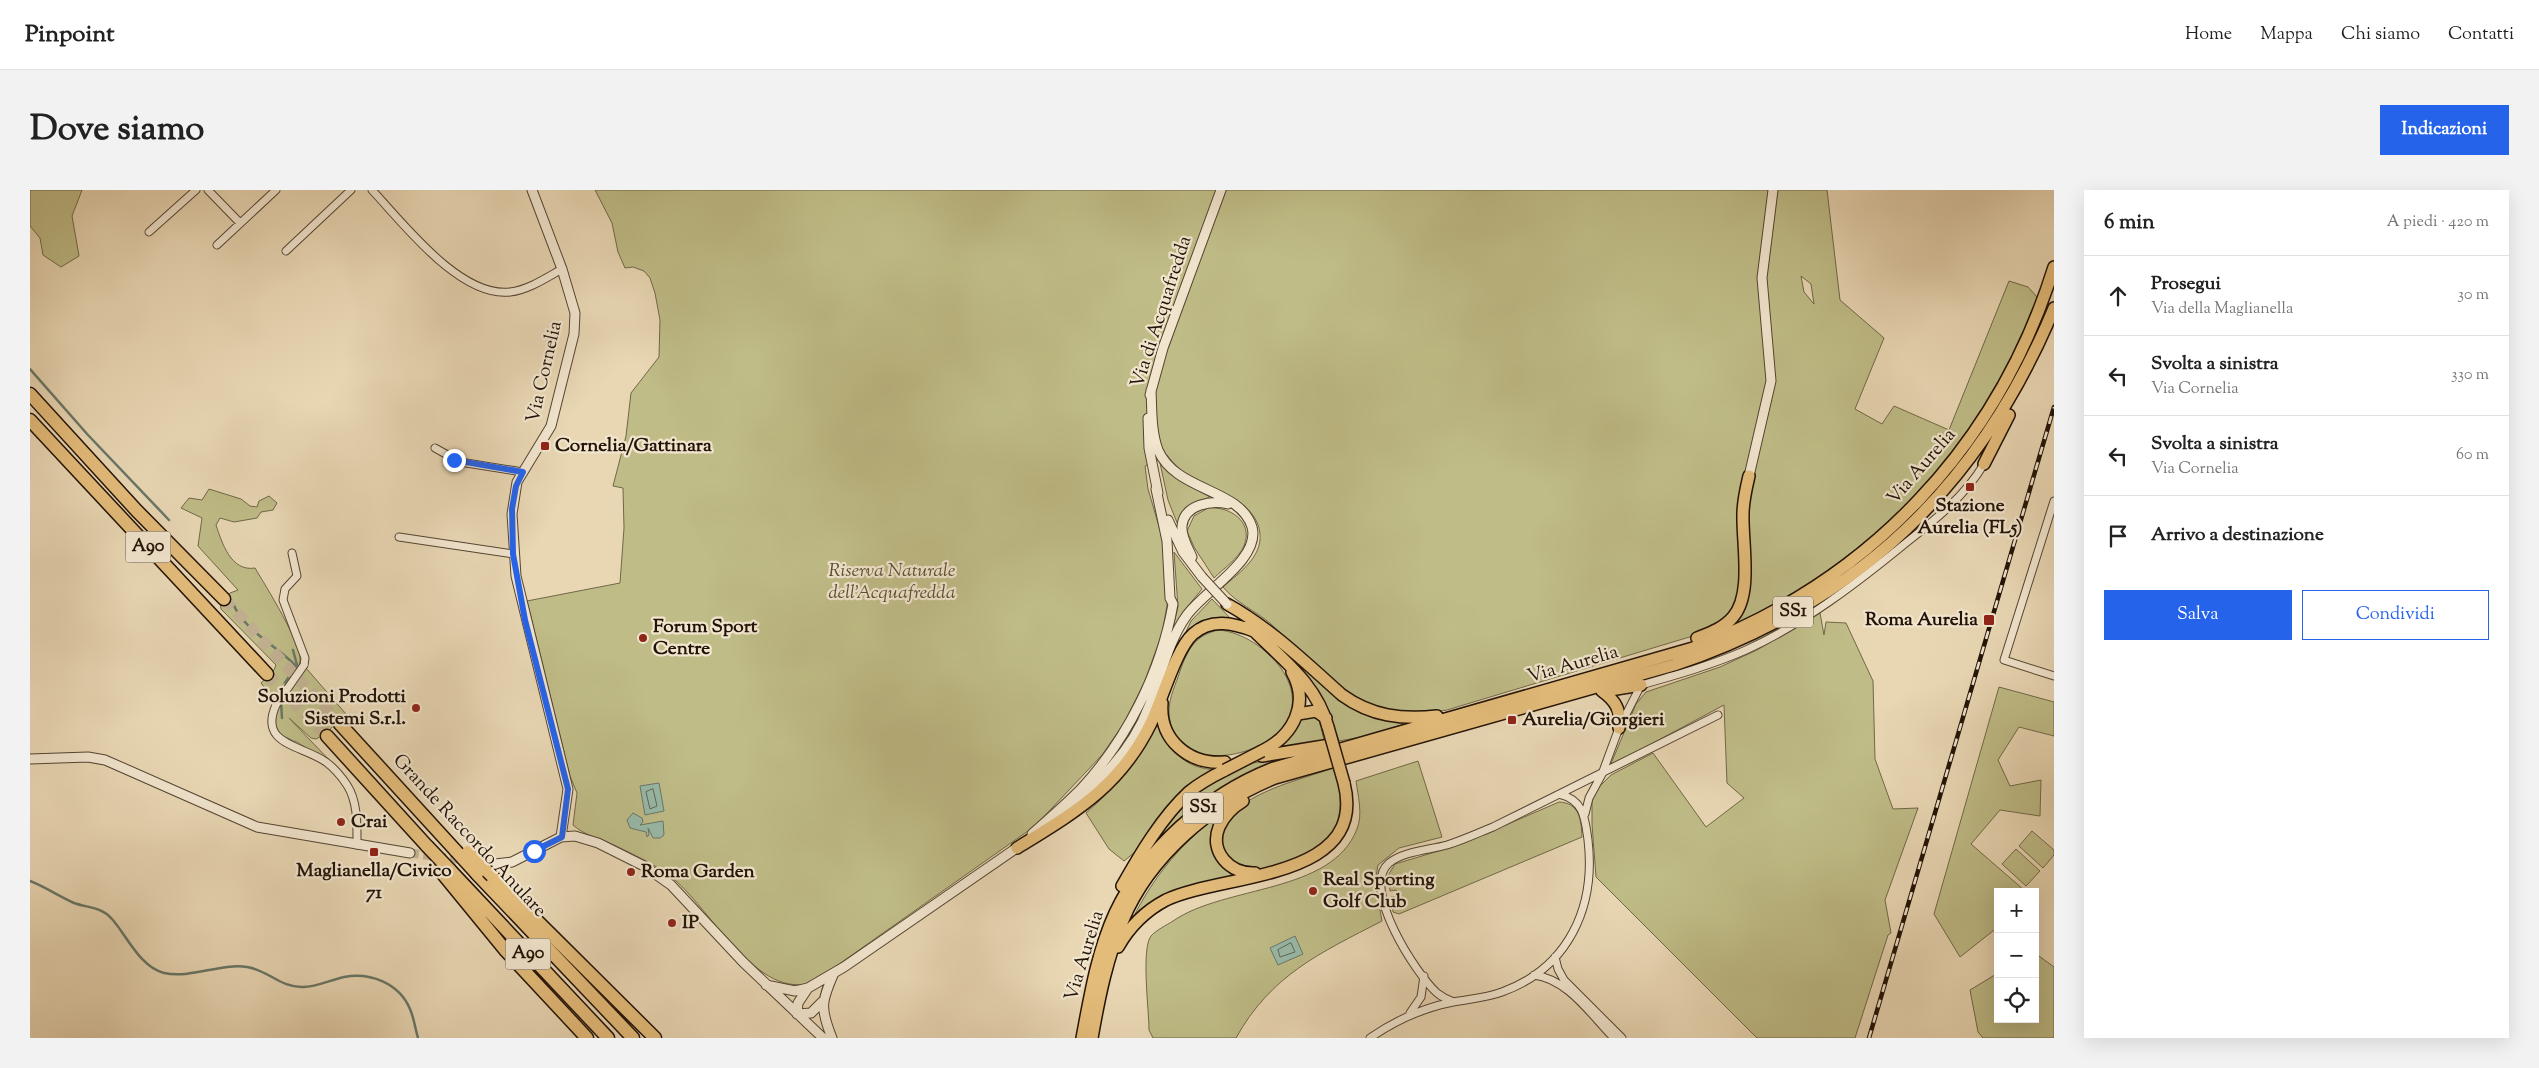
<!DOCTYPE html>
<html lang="it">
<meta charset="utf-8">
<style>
:root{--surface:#fff;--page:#f2f2f2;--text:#222;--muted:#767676;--line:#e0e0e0;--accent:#2563eb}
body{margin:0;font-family:"Sorts Mill Goudy",serif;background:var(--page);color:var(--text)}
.controls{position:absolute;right:15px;bottom:15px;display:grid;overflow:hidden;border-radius:0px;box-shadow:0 5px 20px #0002}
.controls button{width:45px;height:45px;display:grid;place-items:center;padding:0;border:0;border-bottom:1px solid var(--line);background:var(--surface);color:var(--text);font:25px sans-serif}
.stop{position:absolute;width:15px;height:15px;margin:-11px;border:4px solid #2563eb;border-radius:50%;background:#fff}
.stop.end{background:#2563eb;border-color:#fff;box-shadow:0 1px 5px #0008}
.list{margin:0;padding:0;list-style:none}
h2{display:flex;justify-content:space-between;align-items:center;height:65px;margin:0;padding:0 20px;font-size:21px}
h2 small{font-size:16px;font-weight:400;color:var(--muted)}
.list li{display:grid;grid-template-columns:32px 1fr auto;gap:15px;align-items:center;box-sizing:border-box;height:80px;padding:0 20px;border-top:1px solid var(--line)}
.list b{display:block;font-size:19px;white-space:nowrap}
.list p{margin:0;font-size:16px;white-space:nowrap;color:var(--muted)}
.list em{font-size:16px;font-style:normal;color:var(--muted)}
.actions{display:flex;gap:10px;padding:15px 20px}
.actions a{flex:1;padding:11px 0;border:1px solid var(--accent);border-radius:0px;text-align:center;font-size:18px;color:var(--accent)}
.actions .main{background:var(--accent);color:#fff}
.icon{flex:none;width:28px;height:28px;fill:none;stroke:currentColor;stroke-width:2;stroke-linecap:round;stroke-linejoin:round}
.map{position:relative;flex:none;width:2024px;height:848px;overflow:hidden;border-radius:0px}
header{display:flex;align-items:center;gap:30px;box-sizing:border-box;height:70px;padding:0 25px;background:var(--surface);border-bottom:1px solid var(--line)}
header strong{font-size:24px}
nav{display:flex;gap:28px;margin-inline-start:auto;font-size:18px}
.intro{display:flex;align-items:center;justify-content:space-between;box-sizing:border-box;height:120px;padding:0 30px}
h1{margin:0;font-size:35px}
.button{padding:12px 22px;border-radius:0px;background:var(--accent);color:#fff;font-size:18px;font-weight:700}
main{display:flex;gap:30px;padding:0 30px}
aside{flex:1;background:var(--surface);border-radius:0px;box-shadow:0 5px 20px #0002}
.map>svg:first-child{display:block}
</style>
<header>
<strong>Pinpoint</strong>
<nav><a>Home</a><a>Mappa</a><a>Chi siamo</a><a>Contatti</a></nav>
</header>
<div class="intro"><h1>Dove siamo</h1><a class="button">Indicazioni</a></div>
<main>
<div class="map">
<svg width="2024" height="848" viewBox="0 0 2024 848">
<rect width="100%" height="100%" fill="#e9d7b4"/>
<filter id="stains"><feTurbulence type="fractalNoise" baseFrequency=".004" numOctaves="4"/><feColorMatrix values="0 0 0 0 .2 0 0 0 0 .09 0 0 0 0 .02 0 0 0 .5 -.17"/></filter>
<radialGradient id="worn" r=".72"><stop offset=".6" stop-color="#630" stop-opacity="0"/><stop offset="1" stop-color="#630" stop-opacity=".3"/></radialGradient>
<!-- green -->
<path fill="#bfbc87" stroke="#706847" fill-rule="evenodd" d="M0,0H52L42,26L49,66L31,77L13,65L10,48L0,36Z
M565,0H1797L1810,110L1854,148L1825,219L1852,234L1864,216L1919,240L1979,91L1998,97L2008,108C1997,132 1989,158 1976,181C1916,292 1820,380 1706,433L1417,520C1399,523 1378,526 1360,522C1312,512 1276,466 1241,434C1226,421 1206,413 1193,397C1210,382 1236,365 1229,338C1221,309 1186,302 1162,289C1152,283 1144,274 1137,265L1115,276L1118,299L1133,350L1139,404L1132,444L1114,493L1094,533L1072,565L1005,636L785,791C728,815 679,715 640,686C624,674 602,664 584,655C570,649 554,645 543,635L547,603L540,586L497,411L590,393L594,338L593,298L583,296L596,246L601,203L629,167L630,130L625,103L620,88L614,81L603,77L595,78L588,62L582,33ZM1771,86L1781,94L1784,114L1774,102Z
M1130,273L1150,291L1179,306L1178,308L1170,311L1148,335L1138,310Z
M179,299L211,309L220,316L227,317L229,311L239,306L247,313L243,320L231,322L227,328L204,332L190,328L186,335C192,353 201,382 225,378C235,395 273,455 270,472C268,485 253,501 244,511L231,493L244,480L246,475L191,419L190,413L200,403L208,400L168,356L172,328L151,318L159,308L172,310Z
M1178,318C1199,316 1224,331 1214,356C1208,369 1194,378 1184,388L1164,357L1157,341L1164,326Z
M1144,362L1172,399L1153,422L1141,444L1148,417Z
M1182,409L1202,430L1153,448L1161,431Z
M1790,423L1794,445L1796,432L1816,433L1843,491L1845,569L1863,619L1888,618L1855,710L1861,743L1858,745L1825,848H1727L1566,687L1562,634V611L1568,598L1581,585L1623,563L1676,637L1714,608L1697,593L1694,515L1580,576L1606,514L1616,502L1690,477L1727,460Z
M1189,440C1234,444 1292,505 1245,545C1213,573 1140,579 1139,521C1139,507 1146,494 1150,481C1158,459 1165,445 1189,440Z
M1260,463C1297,499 1324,530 1379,533L1331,547L1309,551L1297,518L1287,499Z
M276,478L316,524L295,544L286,549L281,548L259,528L303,574L265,551L262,552L247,543L244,528L249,514Z
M1969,497L2024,512V546L1989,537L1968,570L1980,596L2011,590L2010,626L1970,620L1941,654L1994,700V702H1968V737L1930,767L1904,724Z
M1288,526L1294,550L1247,558L1271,529Z
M1128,530C1141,560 1151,578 1187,580L1111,657L1094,671L1079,659L1056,623C1085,598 1112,565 1128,530Z
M1259,566C1208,586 1168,613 1127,649L1153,613L1168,601L1213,575Z
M1388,571L1412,647L1369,658L1348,675L1345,692L1352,731C1290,763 1241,785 1206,848H1123L1119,840C1119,820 1111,759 1121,746C1126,740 1137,735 1143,731C1195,695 1302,704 1327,639C1333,624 1328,606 1326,591Z
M1303,578C1315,607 1314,643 1284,661C1277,665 1269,667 1262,670C1252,674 1236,680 1225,680C1217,679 1209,676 1202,674L1191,657C1191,651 1191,640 1194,634C1213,602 1270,590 1303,578Z
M1529,612C1550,613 1551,630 1552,647L1369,724L1363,722L1361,707L1368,706L1366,700L1360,701L1359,684L1365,674L1432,654Z
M1189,626L1181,654L1182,659L1202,686L1119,716L1103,728C1122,689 1153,650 1189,626Z
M2002,641L2024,660V665L2013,678L1989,656Z
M1986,659L2010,681L1996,696L1972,674Z
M2005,763L2024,777V848H1953L1948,842L1940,800L1968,783V829H2005Z"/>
<!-- water -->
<path fill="#98baa9" stroke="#697768" d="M629,593L634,621L615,625L610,596Z
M603,623L612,628L613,632L610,635L633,631L634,645L630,648H623L618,638L619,645L617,647L616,642L600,638L597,630Z
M1265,746L1273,764L1248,775L1240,758Z"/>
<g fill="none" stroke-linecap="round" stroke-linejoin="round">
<!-- shore -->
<path stroke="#5d6658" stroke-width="1" d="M623,599L627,616L620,619L616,602Z
M1261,753L1265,762L1250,767L1248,760Z"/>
<!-- stream -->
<path stroke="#697768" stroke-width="2.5" d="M0,179L58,245L139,330
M203,413C212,439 248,457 266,476
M248,503L267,475L263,460
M251,512L252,528
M252,546L262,551
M0,691C15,697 29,706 44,713C58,718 72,717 82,729C97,746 110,777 134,783C161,789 190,773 217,777C238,780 251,798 273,797C287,797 300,790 314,787C340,782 369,793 380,819C384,828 385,838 388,848"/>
<!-- tertiary-tunnel -->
<path stroke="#c1b091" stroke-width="9" stroke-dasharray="9 4.5" stroke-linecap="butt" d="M380,663L465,674"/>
<!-- motorway-tunnel -->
<path stroke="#c1b091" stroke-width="12" stroke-dasharray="12 6" stroke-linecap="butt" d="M194,409L310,534
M237,484L297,546"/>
<defs>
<path id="minor" d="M178,0L210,33
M342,0C373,33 430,108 480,102C498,100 516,88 532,79
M119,42L166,0
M187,55L246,0
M256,61L321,0
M405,258L430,272L493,282
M2024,311L1974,470L2024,486
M369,347L483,364
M262,363L267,386L255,399L253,410L275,468L274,475
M246,515C228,555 272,555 296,572C304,578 311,586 317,595C328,612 327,635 327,655
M1555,624L1559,608L1572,584L1589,538L1611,495C1646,485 1682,475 1716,460C1775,433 1827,393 1877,352C1906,329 1935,306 1954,274
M1525,767L1528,779L1534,790L1592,848
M1504,785C1538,789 1561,825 1584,848
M1424,812C1418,810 1412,807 1407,803C1386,784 1330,698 1359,673C1374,661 1399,660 1417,655C1433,650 1448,643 1463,637L1688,525
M1380,823L1391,807L1394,786
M1340,848C1366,830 1392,818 1423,812C1439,809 1456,808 1472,802C1538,778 1566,718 1558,650C1555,628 1554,610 1529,604"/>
<path id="tertiary" d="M502,0L532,79L545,123L544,144L521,236L487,292L482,324L486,386L538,599L531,647
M1120,205L1133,158L1191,0
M1118,228L1119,258L1128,303
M1719,286L1741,191L1732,88L1743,0
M1138,330L1153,362L1172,387
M1162,367C1158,358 1151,346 1152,336C1154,314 1182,310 1198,314
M0,569L58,567L75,570L227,637L380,663
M1031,624C1067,596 1103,559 1119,516C1131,487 1138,451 1157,425C1174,401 1231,369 1222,337C1210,298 1146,302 1128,260C1121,241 1122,220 1121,200
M1002,644C1018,630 1035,615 1050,600C1097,550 1131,482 1143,414L1140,408L1137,351L1126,299
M465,674L482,672L531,647L545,646L568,653L614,676L641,695L713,772L793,848
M736,795L765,801L778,798L814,777L991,655
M767,824L768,813L778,798
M767,824L781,823L792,812
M802,848C790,818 791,812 804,783"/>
<path id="trunk" d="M1954,274L1979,225
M1197,414C1240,438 1275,472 1312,505C1341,526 1372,530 1407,526
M1219,436C1250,468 1286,492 1298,537
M1667,448C1680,443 1694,438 1703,427C1723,404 1712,353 1713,324C1713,311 1716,299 1719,286
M1572,501C1586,511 1591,520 1589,538
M1574,501L1611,495
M1132,513C1129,550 1159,575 1195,572
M1268,524L1286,521L1296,528
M1232,561C1263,546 1280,514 1262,482
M1232,566L1300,555
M1213,611C1203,617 1194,626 1189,637C1179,662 1200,684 1225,683
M987,658C1045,622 1090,597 1121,533C1132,510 1146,459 1163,444C1181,428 1203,433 1224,441
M1092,696C1110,664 1132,627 1159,602C1170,593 1183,586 1195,580
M1088,757C1100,736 1115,721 1136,710C1192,683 1339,691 1314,593
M1052,848C1060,806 1067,762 1085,723C1115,659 1176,605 1241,579L1663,458C1840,392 1968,256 2024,77
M1062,848C1069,808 1077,768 1093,730C1120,666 1181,614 1245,588L1644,475C1827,414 1951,295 2024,118"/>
<path id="motorway" d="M0,204L107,321L194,409
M0,230L237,484
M310,534L426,661
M297,546L397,656
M408,678L476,761L557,848
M420,680L578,848
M447,684L603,848
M462,686L625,848"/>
</defs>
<!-- minor casing -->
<use href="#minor" stroke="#544432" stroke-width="9"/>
<!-- tertiary casing -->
<use href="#tertiary" stroke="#544432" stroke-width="11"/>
<!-- trunk casing -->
<use href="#trunk" stroke="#221307" stroke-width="14"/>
<!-- motorway casing -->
<use href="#motorway" stroke="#221307" stroke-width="15"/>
<!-- minor -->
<use href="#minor" stroke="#f1e5ce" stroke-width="7"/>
<!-- tertiary -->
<use href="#tertiary" stroke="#f1e5ce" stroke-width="9"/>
<!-- trunk -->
<use href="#trunk" stroke="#e4bc7a" stroke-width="11"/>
<!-- motorway -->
<use href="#motorway" stroke="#e4bc7a" stroke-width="12"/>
<defs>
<path id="rail" d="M1839,848L2024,217"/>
</defs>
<!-- rail casing -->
<use href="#rail" stroke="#221307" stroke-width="4.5"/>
<!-- rail -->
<use href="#rail" stroke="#f1e5ce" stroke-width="2.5" stroke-dasharray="8" stroke-linecap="butt"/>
<defs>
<path id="minor-bridge" d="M246,515L274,475"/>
<path id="tertiary-bridge" d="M1172,387L1197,414"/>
<path id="trunk-bridge" d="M1298,537L1314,593
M1195,580L1232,561"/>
<path id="motorway-bridge" d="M397,656L420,680
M426,661L447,684
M438,662L462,686"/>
</defs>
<!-- minor-bridge casing -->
<use href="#minor-bridge" stroke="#544432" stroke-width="9" stroke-linecap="butt"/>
<!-- tertiary-bridge casing -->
<use href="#tertiary-bridge" stroke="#544432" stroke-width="11" stroke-linecap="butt"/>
<!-- trunk-bridge casing -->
<use href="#trunk-bridge" stroke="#221307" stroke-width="14" stroke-linecap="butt"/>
<!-- motorway-bridge casing -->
<use href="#motorway-bridge" stroke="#221307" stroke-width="15" stroke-linecap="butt"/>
<!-- minor-bridge -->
<use href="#minor-bridge" stroke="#f1e5ce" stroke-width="7"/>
<!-- tertiary-bridge -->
<use href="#tertiary-bridge" stroke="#f1e5ce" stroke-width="9"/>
<!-- trunk-bridge -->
<use href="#trunk-bridge" stroke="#e4bc7a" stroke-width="11"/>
<!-- motorway-bridge -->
<use href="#motorway-bridge" stroke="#e4bc7a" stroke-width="12"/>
</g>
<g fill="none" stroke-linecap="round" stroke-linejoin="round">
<!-- route -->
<path stroke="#2563eb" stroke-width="6" d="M424,270L493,282L486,296L482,319L483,364L495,430L538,599L532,647L504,661"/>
</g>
<!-- markers -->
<g fill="#8f2418" stroke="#f1e5ce" stroke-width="2">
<rect x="510" y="251" width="10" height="10" rx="2.5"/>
<rect x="1935" y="292" width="10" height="10" rx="2.5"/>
<rect x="1953" y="424" width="12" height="12" rx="2.5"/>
<circle cx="613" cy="448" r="5"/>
<circle cx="386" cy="518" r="5"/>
<rect x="1477" y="525" width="10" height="10" rx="2.5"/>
<circle cx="311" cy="632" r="5"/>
<rect x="339" y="657" width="10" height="10" rx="2.5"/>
<circle cx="601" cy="682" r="5"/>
<circle cx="1283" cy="701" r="5"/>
<circle cx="642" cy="733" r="5"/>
</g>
<g text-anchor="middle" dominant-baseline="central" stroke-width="4.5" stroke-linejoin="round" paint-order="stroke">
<!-- shield labels -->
<g fill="#f1e5ce" stroke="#605243" stroke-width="1">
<rect x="95.5" y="341.5" width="45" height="31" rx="4"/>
<rect x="1743" y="406.5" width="40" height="31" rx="4"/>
<rect x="1153" y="602.5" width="40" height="31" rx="4"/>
<rect x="475.5" y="748.5" width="45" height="31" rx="4"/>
</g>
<g font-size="18" font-weight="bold" fill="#221307">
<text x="118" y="357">A90</text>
<text x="1763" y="422">SS1</text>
<text x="1173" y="618">SS1</text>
<text x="498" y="764">A90</text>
</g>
<!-- street labels -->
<g font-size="19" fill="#221307" stroke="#f1e5ce">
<text transform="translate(1132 122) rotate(-72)">Via di Acquafredda</text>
<text transform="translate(515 182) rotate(-77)">Via Cornelia</text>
<text transform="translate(1892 277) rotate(-49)">Via Aurelia</text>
<text transform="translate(1543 475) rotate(-16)">Via Aurelia</text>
<text transform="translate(439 646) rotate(47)">Grande Raccordo Anulare</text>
<text transform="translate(1055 766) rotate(-73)">Via Aurelia</text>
</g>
<!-- poi labels -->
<g font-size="19" font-weight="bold" fill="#221307" stroke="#f1e5ce" text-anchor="start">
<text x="525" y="256">Cornelia/Gattinara</text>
<text x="1940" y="316" text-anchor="middle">Stazione<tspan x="1940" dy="22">Aurelia (FL5)</tspan></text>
<text x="1948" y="430" text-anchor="end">Roma Aurelia</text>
<text x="623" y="437">Forum Sport<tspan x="623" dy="22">Centre</tspan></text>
<text x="376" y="507" text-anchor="end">Soluzioni Prodotti<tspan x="376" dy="22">Sistemi S.r.l.</tspan></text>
<text x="1492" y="530">Aurelia/Giorgieri</text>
<text x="321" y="632">Crai</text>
<text x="344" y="681" text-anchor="middle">Maglianella/Civico<tspan x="344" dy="22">71</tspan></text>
<text x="611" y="682">Roma Garden</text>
<text x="1293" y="690">Real Sporting<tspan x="1293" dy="22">Golf Club</tspan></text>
<text x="652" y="733">IP</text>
</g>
<!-- park labels -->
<g font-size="19" font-style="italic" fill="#594e34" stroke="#f1e5ce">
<text x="862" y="381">Riserva Naturale<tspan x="862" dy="22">dell'Acquafredda</tspan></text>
</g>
</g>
<rect width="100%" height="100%" filter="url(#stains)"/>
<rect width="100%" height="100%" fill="url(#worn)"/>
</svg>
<div class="controls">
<button>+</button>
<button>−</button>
<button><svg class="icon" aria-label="locate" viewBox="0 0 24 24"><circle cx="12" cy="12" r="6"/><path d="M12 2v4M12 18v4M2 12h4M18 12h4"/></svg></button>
</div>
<div class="stop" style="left:504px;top:661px"></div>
<div class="stop end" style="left:424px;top:270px"></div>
</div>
<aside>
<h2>6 min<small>A piedi · 420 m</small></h2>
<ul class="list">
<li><svg class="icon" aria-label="ahead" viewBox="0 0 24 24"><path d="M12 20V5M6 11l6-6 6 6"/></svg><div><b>Prosegui</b><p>Via della Maglianella</p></div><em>30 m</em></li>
<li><svg class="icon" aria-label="left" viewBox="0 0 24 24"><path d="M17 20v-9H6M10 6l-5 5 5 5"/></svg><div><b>Svolta a sinistra</b><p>Via Cornelia</p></div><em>330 m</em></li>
<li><svg class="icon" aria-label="left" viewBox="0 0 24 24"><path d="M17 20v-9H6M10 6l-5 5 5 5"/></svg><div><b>Svolta a sinistra</b><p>Via Cornelia</p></div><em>60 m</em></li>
<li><svg class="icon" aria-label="arrive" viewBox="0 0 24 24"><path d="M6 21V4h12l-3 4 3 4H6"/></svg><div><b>Arrivo a destinazione</b></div></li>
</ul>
<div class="actions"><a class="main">Salva</a><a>Condividi</a></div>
</aside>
</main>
